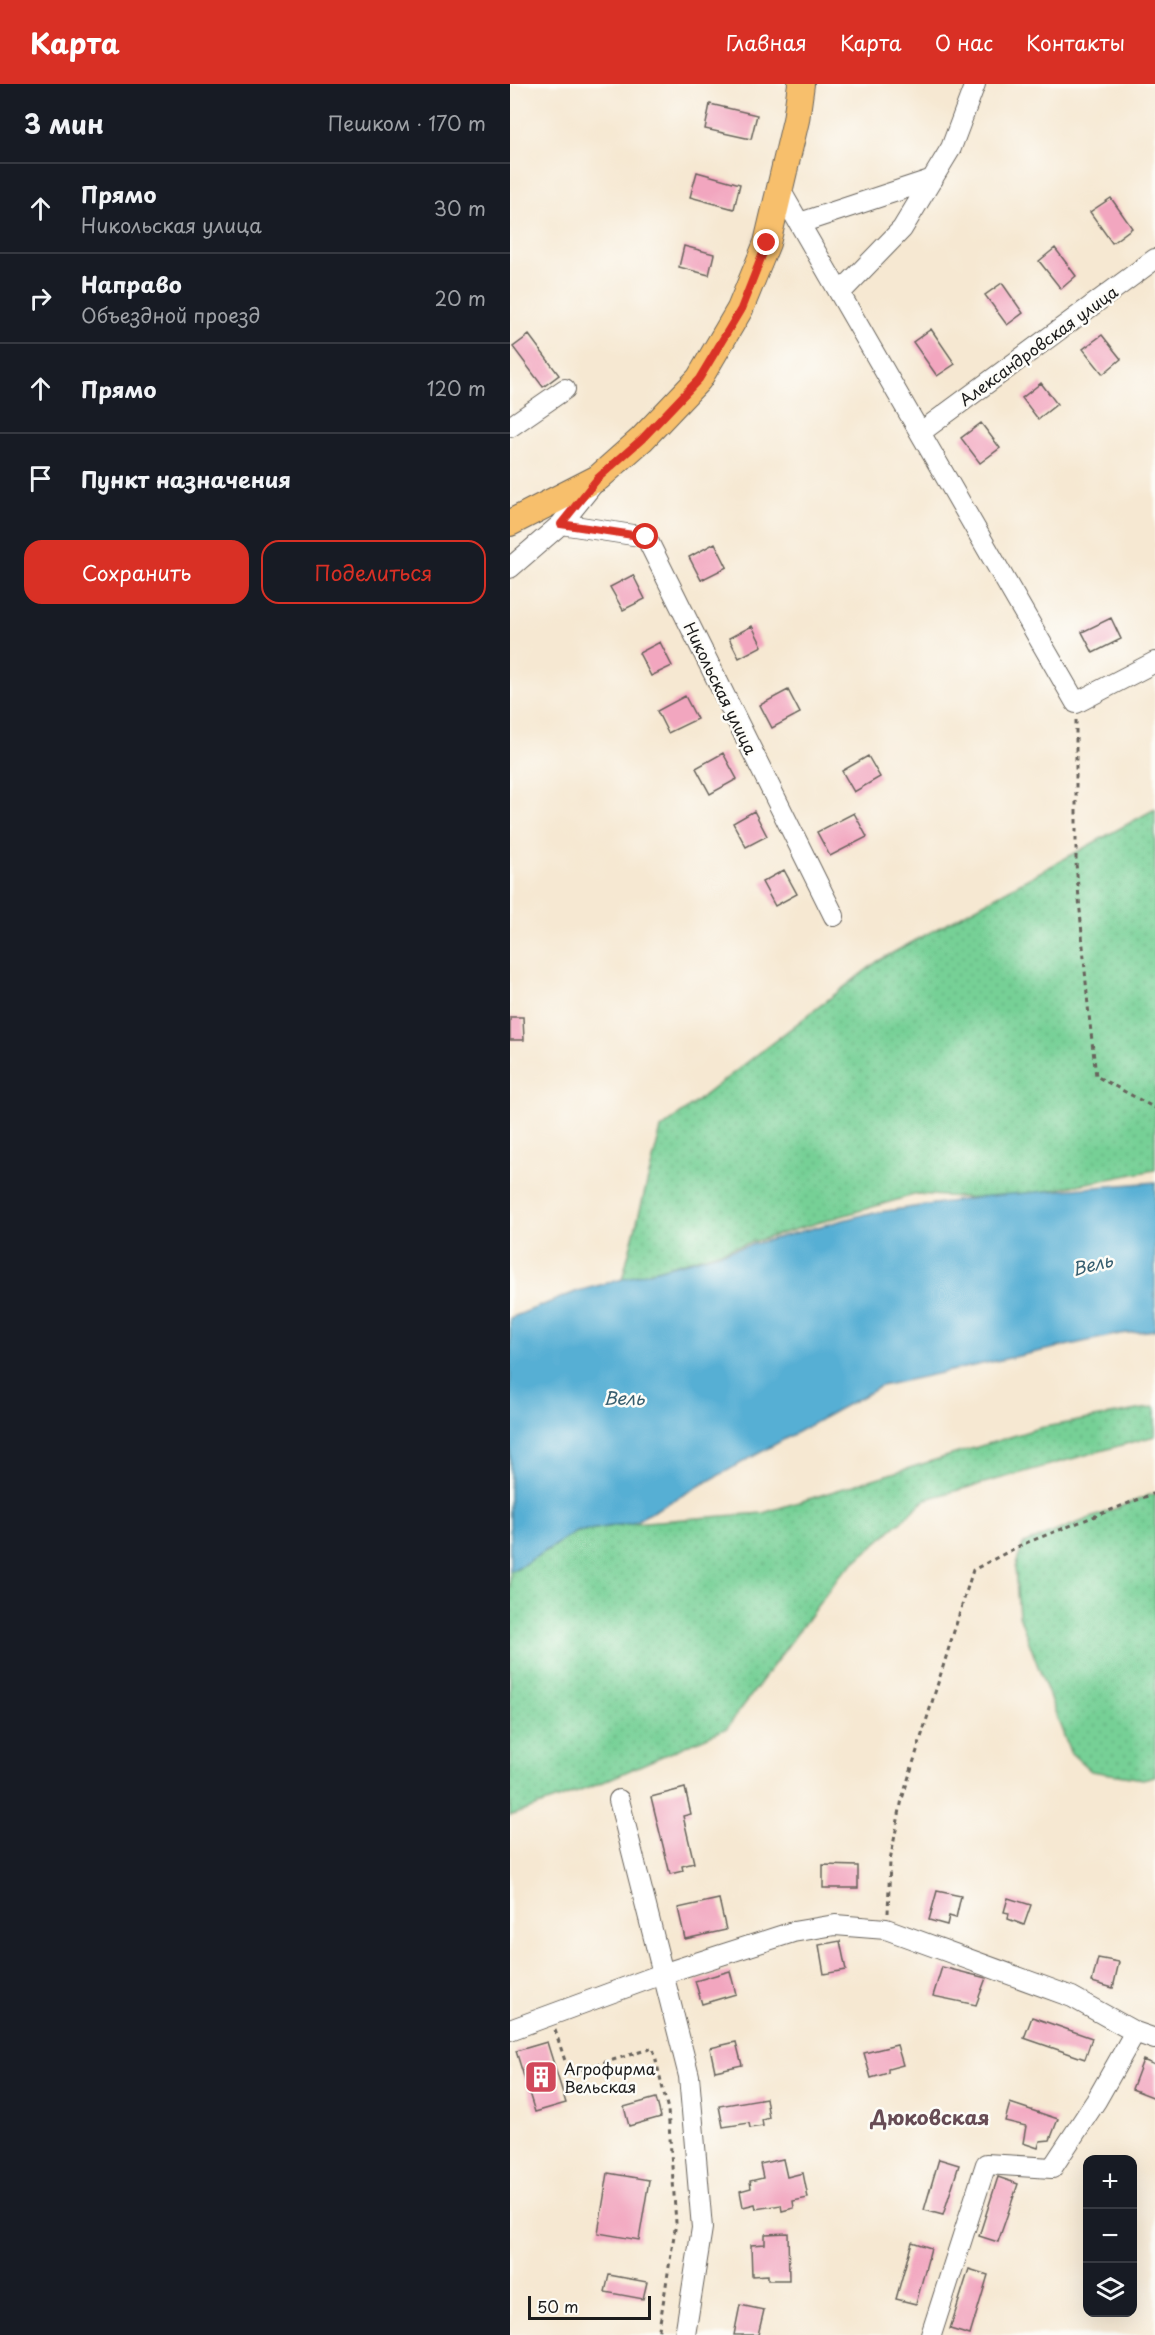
<!DOCTYPE html>
<html lang="ru">
<meta charset="utf-8">
<style>
:root{--surface:#171b24;--page:#20242c;--text:#f1f3f6;--muted:#9ea1a6;--line:#363941;--accent:#d93025}
body{margin:0;font-family:"Playpen Sans",sans-serif;background:var(--page);color:var(--text)}
.controls{position:absolute;right:18px;bottom:18px;display:grid;overflow:hidden;border-radius:12px;box-shadow:0 6px 24px #0002}
.controls button{width:54px;height:54px;display:grid;place-items:center;padding:0;border:0;border-bottom:2px solid var(--line);background:var(--surface);color:var(--text);font:30px sans-serif}
.scale{position:absolute;left:18px;bottom:15px;width:123px;box-sizing:border-box;padding-left:6px;border:3px solid #1c1c1c;border-top:0;font-size:16px;line-height:21px;white-space:nowrap;color:#1c1c1c;-webkit-text-stroke:4px #fdfcf7;paint-order:stroke}
.stop{position:absolute;width:18px;height:18px;margin:-14px;border:4px solid #d93025;border-radius:50%;background:#fff}
.stop.end{background:#d93025;border-color:#fff;box-shadow:0 2px 6px #0008}
.list{margin:0;padding:0;list-style:none}
h2{display:flex;justify-content:space-between;align-items:center;height:78px;margin:0;padding:0 24px;font-size:26px}
h2 small{font-size:20px;font-weight:400;color:var(--muted)}
.list li{display:grid;grid-template-columns:39px 1fr auto;gap:18px;align-items:center;box-sizing:border-box;height:90px;padding:0 24px;border-top:2px solid var(--line)}
.list b{display:block;font-size:22px;white-space:nowrap}
.list p{margin:0;font-size:20px;white-space:nowrap;color:var(--muted)}
.list em{font-size:20px;font-style:normal;color:var(--muted)}
.actions{display:flex;gap:12px;padding:18px 24px}
.actions a{flex:1;padding:14px 0;border:2px solid var(--accent);border-radius:18px;text-align:center;font-size:21px;color:var(--accent)}
.actions .main{background:var(--accent);color:#fff}
.icon{flex:none;width:33px;height:33px;fill:none;stroke:currentColor;stroke-width:2;stroke-linecap:round;stroke-linejoin:round}
.map{position:relative;flex:none;width:645px;height:2251px;overflow:hidden}
header{display:flex;align-items:center;gap:36px;box-sizing:border-box;height:84px;padding:0 30px;background:var(--accent);color:#fff}
header strong{font-size:28px}
nav{display:flex;gap:33px;margin-inline-start:auto;font-size:21px}
main{display:flex}
aside{flex:1;background:var(--surface)}
.map>svg:first-child{display:block}
</style>
<header>
<strong>Карта</strong>
<nav><a>Главная</a><a>Карта</a><a>О нас</a><a>Контакты</a></nav>
</header>
<main>
<aside>
<h2>3 мин<small>Пешком · 170 m</small></h2>
<ul class="list">
<li><svg class="icon" aria-label="ahead" viewBox="0 0 24 24"><path d="M12 20V5M6 11l6-6 6 6"/></svg><div><b>Прямо</b><p>Никольская улица</p></div><em>30 m</em></li>
<li><svg class="icon" aria-label="right" viewBox="0 0 24 24"><path d="M7 20v-9h11M14 6l5 5-5 5"/></svg><div><b>Направо</b><p>Объездной проезд</p></div><em>20 m</em></li>
<li><svg class="icon" aria-label="ahead" viewBox="0 0 24 24"><path d="M12 20V5M6 11l6-6 6 6"/></svg><div><b>Прямо</b></div><em>120 m</em></li>
<li><svg class="icon" aria-label="arrive" viewBox="0 0 24 24"><path d="M6 21V4h12l-3 4 3 4H6"/></svg><div><b>Пункт назначения</b></div></li>
</ul>
<div class="actions"><a class="main">Сохранить</a><a>Поделиться</a></div>
</aside>
<div class="map">
<svg width="645" height="2251" viewBox="0 0 645 2251">
<defs>
<pattern id="grass-dots" width="8" height="8" patternUnits="userSpaceOnUse" patternTransform="scale(1.5)"><rect width="8" height="8" fill="#76d096"/><path d="M2 2h.1M6 6h.1" fill="none" stroke="#66b281" stroke-width="1.8" stroke-linecap="round"/></pattern>
</defs>
<rect width="100%" height="100%" fill="#fdfcf7"/>
<filter id="ink" filterUnits="userSpaceOnUse"><feTurbulence type="fractalNoise" baseFrequency=".0167" numOctaves="2"/><feDisplacementMap in="SourceGraphic" scale="12" xChannelSelector="R" yChannelSelector="G"/><feConvolveMatrix kernelMatrix="1 2 1 2 8 2 1 2 1" color-interpolation-filters="sRGB"/></filter>
<filter id="wash" filterUnits="userSpaceOnUse"><feTurbulence type="fractalNoise" baseFrequency=".008" numOctaves="4" result="noise"/><feDisplacementMap in="SourceGraphic" scale="24" xChannelSelector="R" yChannelSelector="G"/><feGaussianBlur stdDeviation="1.35" result="paint"/><feColorMatrix in="noise" values="0 0 0 0 0 0 0 0 0 0 0 0 0 0 0 0 0 1.4 0 .05"/><feComposite in="paint" operator="in"/></filter>
<g filter="url(#wash)">
<rect width="100%" height="100%" fill="#f6e8d2"/>
<!-- grass -->
<path fill="url(#grass-dots)" stroke="#497659" stroke-width="1.5" d="M645,725V1086L490,1116L407,1110L112,1196L151,1045L368,877Z
M645,1323V1352L416,1415L330,1491L217,1644L81,1703L0,1732V1487L11,1482L66,1448L122,1439L253,1429L529,1344Z
M645,1409V1692L633,1695L581,1687L560,1668L509,1531L505,1484L513,1460Z"/>
<!-- water -->
<path fill="#57afd4" stroke="#3a6678" stroke-width="1.5" d="M645,1098V1246L610,1250L371,1302L122,1439L66,1448L11,1482L0,1487V1234L68,1207L356,1130L479,1112Z"/>
<g id="blocks">
<!-- building -->
<path fill="#f2a6bf" d="M200,20L247,31L241,55L195,45Z
M187,88L230,100L224,125L180,113Z
M601,114L622,144L602,159L580,128Z
M174,162L204,170L199,191L169,183Z
M545,164L566,192L551,205L529,177Z
M492,199L513,229L497,241L475,211Z
M421,245L445,280L427,292L403,258Z
M19,251L49,291L33,303L3,263Z
M592,251L611,275L593,290L573,265Z
M531,299L547,320L528,335L512,314Z
M471,339L490,364L470,379L451,354Z
M205,459L217,483L191,496L179,473Z
M123,491L135,515L113,526L100,503Z
M601,534L611,555L583,569L572,548Z
M242,542L252,562L229,574L219,554Z
M150,558L162,582L141,592L129,569Z
M278,606L290,629L262,644L250,621Z
M175,612L187,635L158,649L147,627Z
M213,669L227,695L200,710L186,684Z
M358,672L370,693L344,708L332,687Z
M244,727L257,752L236,763L223,739Z
M344,729L357,753L320,772L307,748Z
M274,786L287,810L265,822L252,798Z
M0,933H13L14,956H0Z
M175,1704L181,1730L173,1732L184,1779L172,1782L173,1787L160,1790L141,1713Z
M313,1781L348,1782V1804H313Z
M427,1807L451,1812L446,1834L439,1832L437,1841L419,1836Z
M498,1814L521,1821L514,1841L498,1835L499,1829L494,1828Z
M209,1815L216,1846L175,1855L168,1824Z
M330,1857L336,1886L314,1890L309,1861Z
M588,1874L609,1878L603,1904L582,1898Z
M432,1883L476,1894L466,1921L423,1912Z
M220,1887L226,1910L192,1920L185,1897Z
M522,1933L582,1954L575,1975L514,1954Z
M37,1958L56,2019L25,2028L6,1967Z
M226,1958L232,1981L205,1987L200,1964Z
M387,1961L393,1981L378,1985V1989L361,1994L354,1969Z
M633,1976L645,1981V2014L622,2005Z
M146,2014L151,2033L119,2042L114,2023Z
M256,2014L259,2034L252,2036L253,2042L240,2044L239,2039L213,2043L209,2022Z
M500,2019L548,2035L540,2056L530,2057L528,2064L513,2059L516,2042L495,2037Z
M273,2075L277,2093L293,2089L298,2114L283,2117L284,2124L272,2127L271,2121L246,2125L245,2120L233,2123L230,2107L241,2104L240,2097L253,2094L250,2080Z
M429,2075L449,2081L433,2131L414,2126Z
M98,2089L139,2096L129,2156L88,2149Z
M488,2093L508,2100L488,2158L469,2152Z
M278,2149L279,2196H258V2191L242,2192L241,2161L255,2160V2150Z
M402,2158L421,2164L406,2220L386,2215Z
M459,2185L478,2191L460,2251L440,2245Z
M99,2191L137,2198L133,2215L95,2208Z
M230,2221L254,2226L248,2251H224Z"/>
</g>
</g>
<g filter="url(#ink)">
<use href="#blocks" fill-opacity="0" stroke="#68635c" stroke-width="1.5"/>
<g fill="none" stroke-linecap="round" stroke-linejoin="round">
<defs>
<path id="minor" d="M269,104L566,619L645,578
M290,139L423,95
M331,208L392,145L441,64L465,0
M0,343L55,305
M411,348L645,175
M51,440L136,453L324,832
M0,484L51,440L84,399
M109,1716L179,1992L192,2144L175,2251
M0,1946L152,1890L283,1848L325,1841L376,1845L562,1913L625,1948L645,1955
M421,2251L476,2080L542,2084L586,2017L625,1948"/>
<path id="major" d="M0,439L88,394L132,355L189,295L230,225L257,159L286,36L291,0"/>
</defs>
<!-- minor casing -->
<use href="#minor" stroke="#68635c" stroke-width="22"/>
<!-- major casing -->
<use href="#major" stroke="#68635c" stroke-width="28"/>
<!-- path -->
<path stroke="#68635c" stroke-width="3" stroke-dasharray="4.5 4.5" stroke-linecap="butt" d="M566,636V779L578,922L586,992L645,1024
M378,1829L380,1777L392,1715L463,1486L513,1460L645,1409
M45,1946L59,1989L143,1964L158,2026L166,2139L148,2251"/>
<!-- minor -->
<use href="#minor" stroke="#fff" stroke-width="20"/>
<!-- major -->
<use href="#major" stroke="#f7bf6c" stroke-width="26"/>
</g>
</g>
<g fill="none" stroke-linecap="round" stroke-linejoin="round" filter="url(#ink)">
<!-- route -->
<path stroke="#d93025" stroke-width="8" d="M136,453L51,440L88,394L132,355L189,295L231,225L257,159"/>
</g>
<!-- icons -->
<defs>
<symbol id="building-square" viewBox="-11 -11 22 22"><rect x="-9" y="-9" width="18" height="18" rx="4" fill="#d1495b" stroke="#fdfcf7"/><path d="M-4-6H4V6H1V3H-1V6H-4ZM-2.5-4.3h1.7v1.8h-1.7ZM.8-4.3h1.7v1.8H.8ZM-2.5-1h1.7V.8h-1.7ZM.8-1h1.7V.8H.8Z" fill="#fff"/></symbol>
</defs>
<g fill-rule="evenodd">
<use href="#building-square" x="12" y="1974" width="38" height="38"/>
</g>
<g text-anchor="middle" dominant-baseline="central" stroke-width="5" stroke-linejoin="round" paint-order="stroke">
<!-- street labels -->
<g font-size="16" fill="#1c1c1c" stroke="#fdfcf7">
<text transform="translate(528 261) rotate(-36)">Александровская улица</text>
<text transform="translate(211 604) rotate(64)">Никольская улица</text>
</g>
<!-- poi labels -->
<g font-size="16" fill="#1c1c1c" stroke="#fdfcf7" text-anchor="start">
<text x="54" y="1984">Агрофирма<tspan x="54" dy="18">Вельская</tspan></text>
</g>
<!-- water labels -->
<g font-size="18" font-style="italic" fill="#375e6f" stroke="#fdfcf7">
<text transform="translate(582 1180) rotate(-14)">Вель</text>
<text x="114" y="1313">Вель</text>
</g>
<!-- quarter labels -->
<g font-size="20" font-weight="bold" fill="#674c55" stroke="#fdfcf7">
<text x="420" y="2033">Дюковская</text>
</g>
</g>
</svg>
<div class="controls">
<button>+</button>
<button>−</button>
<button><svg class="icon" aria-label="layers" viewBox="0 0 24 24"><path d="M12 4l9 5-9 5-9-5zM3 14l9 5 9-5"/></svg></button>
</div>
<div class="scale">50 m</div>
<div class="stop" style="left:136px;top:453px"></div>
<div class="stop end" style="left:257px;top:159px"></div>
</div>
</main>
